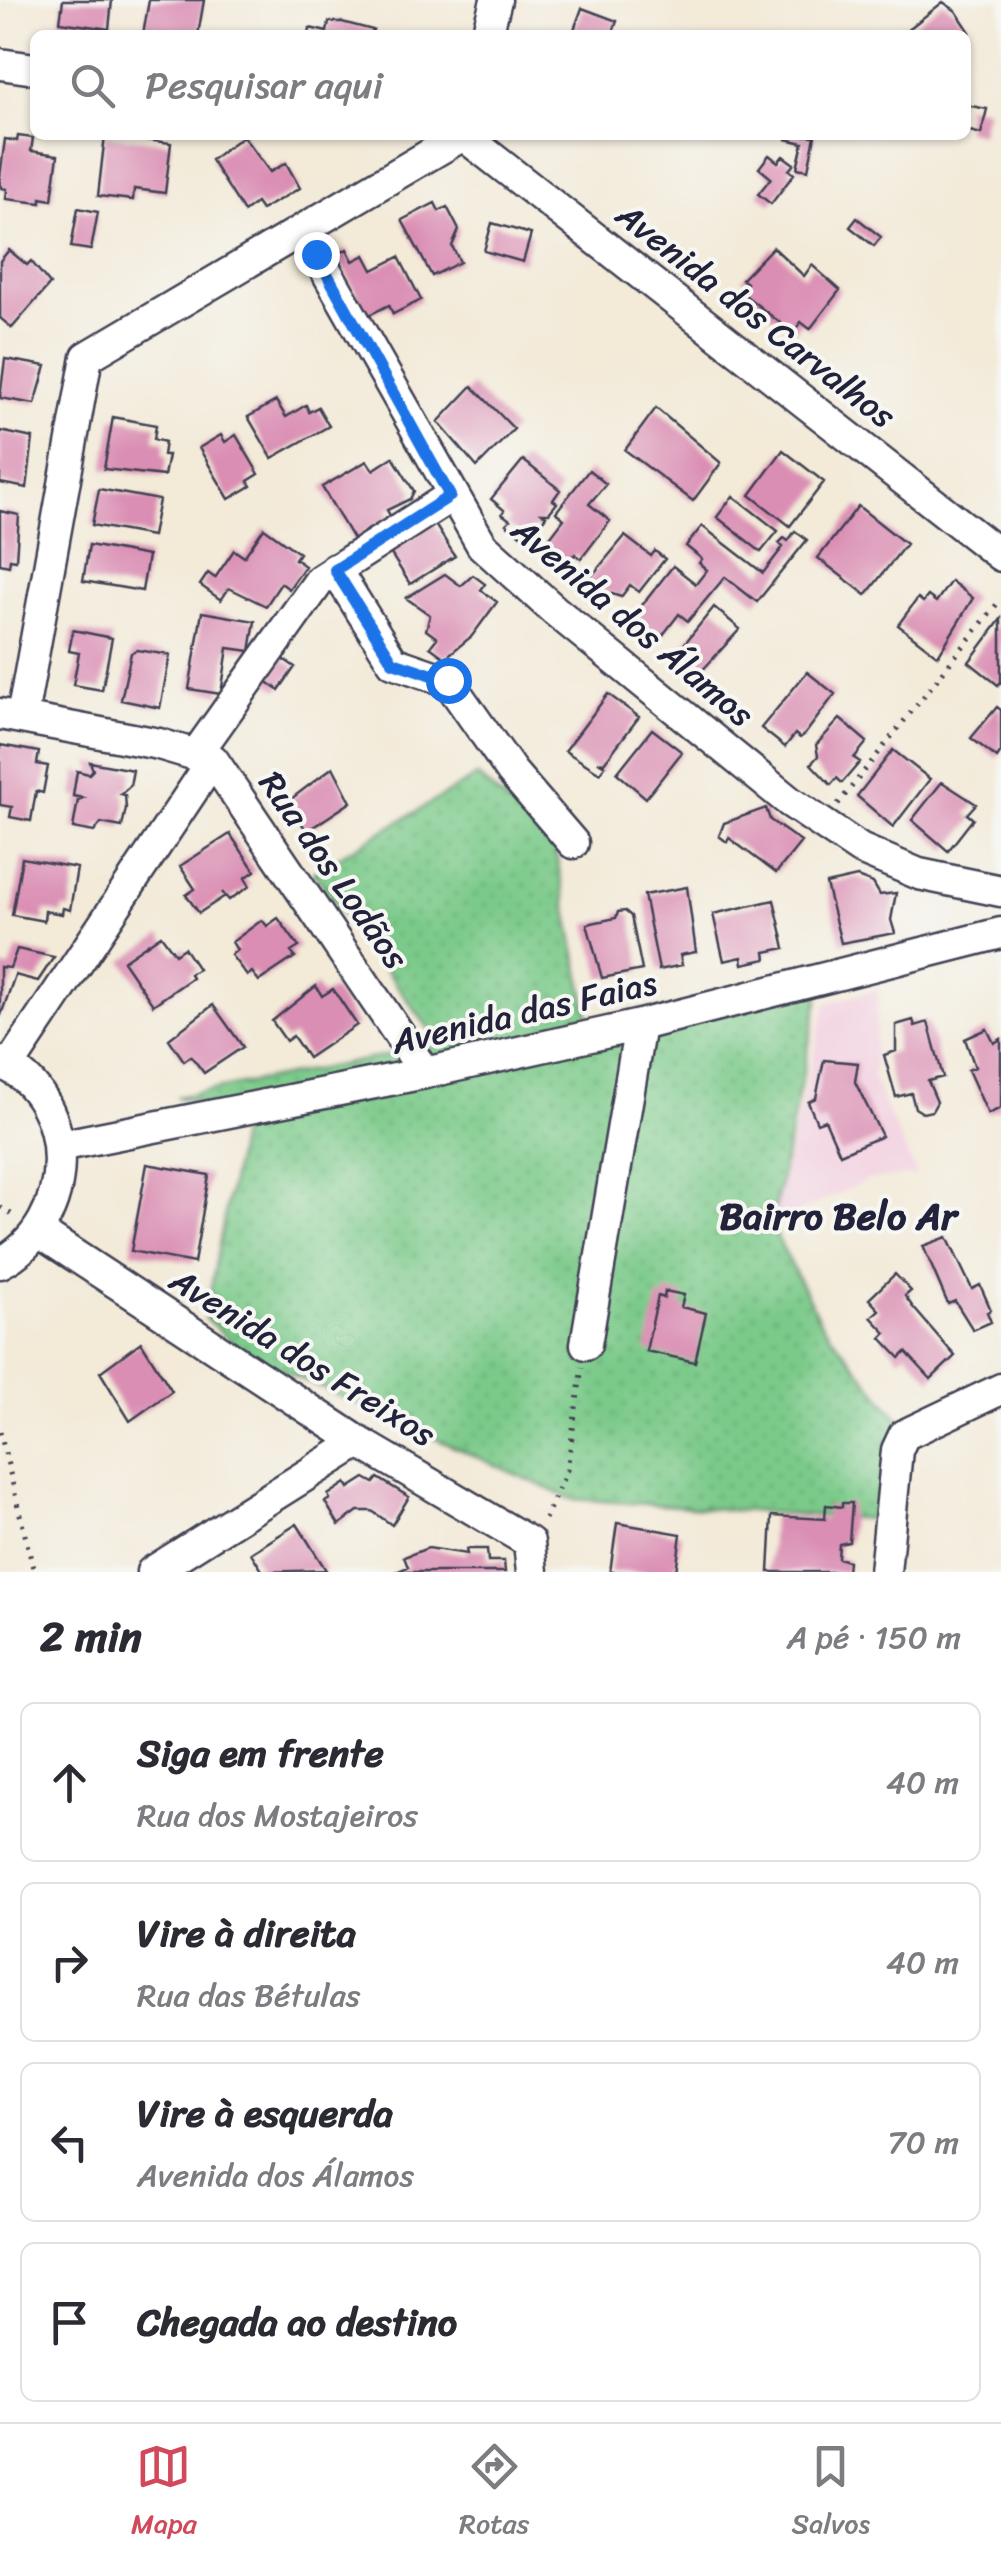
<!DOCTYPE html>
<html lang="pt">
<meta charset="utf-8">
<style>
:root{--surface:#fff;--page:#f2f2f3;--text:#2b2b33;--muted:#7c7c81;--line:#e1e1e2;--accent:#d1495b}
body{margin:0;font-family:Sriracha,sans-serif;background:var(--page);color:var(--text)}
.stop{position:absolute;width:30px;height:30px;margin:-22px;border:8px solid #1a73e8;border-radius:50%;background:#fff}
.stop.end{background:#1a73e8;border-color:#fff;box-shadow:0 2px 10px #0008}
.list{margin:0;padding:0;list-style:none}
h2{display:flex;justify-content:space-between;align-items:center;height:130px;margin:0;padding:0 40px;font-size:42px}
h2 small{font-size:32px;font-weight:400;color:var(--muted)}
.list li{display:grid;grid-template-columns:65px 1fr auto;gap:30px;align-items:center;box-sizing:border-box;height:160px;margin:0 20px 20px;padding:0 20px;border:2px solid var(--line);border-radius:15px}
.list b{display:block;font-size:38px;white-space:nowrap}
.list p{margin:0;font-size:32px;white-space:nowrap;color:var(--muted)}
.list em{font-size:32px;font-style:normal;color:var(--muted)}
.icon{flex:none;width:55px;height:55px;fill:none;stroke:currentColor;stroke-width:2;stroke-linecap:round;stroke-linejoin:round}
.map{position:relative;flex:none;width:1001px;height:1572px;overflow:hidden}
.search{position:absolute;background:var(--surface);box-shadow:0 2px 8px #0004;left:30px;right:30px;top:30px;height:110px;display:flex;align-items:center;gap:25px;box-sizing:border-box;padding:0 35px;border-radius:15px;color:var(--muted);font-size:38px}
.sheet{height:850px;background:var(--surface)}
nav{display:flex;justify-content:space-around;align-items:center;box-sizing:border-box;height:140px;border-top:2px solid var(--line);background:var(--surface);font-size:28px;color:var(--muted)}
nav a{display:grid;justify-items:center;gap:5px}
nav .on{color:var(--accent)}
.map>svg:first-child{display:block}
</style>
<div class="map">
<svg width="1001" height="1572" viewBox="0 0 1001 1572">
<defs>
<pattern id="grass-dots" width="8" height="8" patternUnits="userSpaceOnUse" patternTransform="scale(2.5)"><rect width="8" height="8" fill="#7bca8a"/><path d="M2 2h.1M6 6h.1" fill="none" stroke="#6aad78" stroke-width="1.8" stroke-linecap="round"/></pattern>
</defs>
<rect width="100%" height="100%" fill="#f6f6f2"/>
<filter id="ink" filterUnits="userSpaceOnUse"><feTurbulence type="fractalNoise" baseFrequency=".01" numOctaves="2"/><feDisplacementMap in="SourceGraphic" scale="20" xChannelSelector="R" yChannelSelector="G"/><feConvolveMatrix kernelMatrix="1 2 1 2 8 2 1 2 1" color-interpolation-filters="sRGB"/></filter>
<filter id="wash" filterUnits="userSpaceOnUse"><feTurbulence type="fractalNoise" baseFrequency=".0048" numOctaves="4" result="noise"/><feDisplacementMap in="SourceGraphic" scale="40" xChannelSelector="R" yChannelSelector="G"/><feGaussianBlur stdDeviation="2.25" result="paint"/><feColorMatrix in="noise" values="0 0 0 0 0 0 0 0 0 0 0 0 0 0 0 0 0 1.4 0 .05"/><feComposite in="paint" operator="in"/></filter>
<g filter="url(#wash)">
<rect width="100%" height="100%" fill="#f3ead8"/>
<!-- built -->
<path fill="#f3cfe0" d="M878,989L873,1079L917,1175L868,1180L771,1225L826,1003Z"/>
<!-- grass -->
<path fill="url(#grass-dots)" stroke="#4e7662" stroke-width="2.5" d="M477,776L554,844L589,1019L820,992L771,1225L821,1323L913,1436L868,1519L571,1499L245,1354L205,1318L244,1113L176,1097L441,1045L313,872Z"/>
<g id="blocks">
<!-- building -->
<path fill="#da8eb3" d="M63,0H112L109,29L60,22Z
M149,0H204L198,35H143Z
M943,2L956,11L970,32L967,35H901Z
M582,8L617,21L612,35H572Z
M329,22H342L373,30L371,35H309L310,28L327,32Z
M966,105L987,109L981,134L966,130Z
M105,135L171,143L165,193L134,189L133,200L98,196Z
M786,135L815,136L808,170L797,168L803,143L786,139Z
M18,136L33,138L31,151L58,155L52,200L41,198V203L6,199L7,189L1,188L0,177L5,139L17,141Z
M243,136L270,172L286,163L300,188L261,210L256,203L244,212L211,160Z
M769,155L778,162L783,156L794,164L789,170L794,174L771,204L758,194L771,178L759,168Z
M435,203L439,211L447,207L459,230L452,246L460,262L432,276L402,220Z
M78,208L98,212L91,250L71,247Z
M857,218L881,237L874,246L850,227Z
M492,223L531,234L523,262L484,251Z
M773,247L804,276L812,265L840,290L810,329L801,322L793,333L741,292L747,283L742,279Z
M347,249L353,261L365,255L373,270L399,257L421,300L393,314L389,305L367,316L337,255Z
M9,250L27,265L31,261L50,284L12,328L0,318V261Z
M5,359L46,366L35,404L0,398Z
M472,386L514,429L477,467L438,422Z
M276,401L286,417L306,405L309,412L318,407L329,426L272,458L248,417Z
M656,408L721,463L693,501L625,450Z
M113,417L156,425L154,439L165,442L163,455H168L164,476L104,469Z
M0,431L33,438L27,488L0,483Z
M221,435L225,442L236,435L259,474L248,481L251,486L229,499L199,448Z
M783,450L824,482L790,526L750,495Z
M393,457L414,491L410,499L387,510L394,523L381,531L377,525L364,532L357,546L322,487L367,461L373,470Z
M523,460L560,490L553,500L557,503L549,513H542L546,516L527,540L506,524L510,520L502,514L504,510L491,499Z
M589,470L606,484L589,504L610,521L581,559L575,554L565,568L541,549L564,519L556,512Z
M99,489L159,500L152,536L92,525Z
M733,496L778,531L761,552L717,517Z
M858,506L906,544L866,595L818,558Z
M0,511L19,515L16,560L10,559L9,566L0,564Z
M434,523L455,556L410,584L389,551Z
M702,526L763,573L783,547L779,543L784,538L788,541L795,531L807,540L757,602L725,577L688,621L679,614L656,644L633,625L640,617L636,613L673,566L696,584L707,570L699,563L702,559L686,546Z
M264,528L299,553L295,559L305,566L289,589L281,583L266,606L229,588L221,600L200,585L208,573L215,578L234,550L244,557Z
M625,536L651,556L655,551L665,559L639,592L630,585L621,597L606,592L601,597L585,584Z
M89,545L148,556L142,591L83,581Z
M445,574L461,586L473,575L485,584L481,590L497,602L472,636L445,658L430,647L437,638L426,630L430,615L406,598Z
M951,581L973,598L938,656L898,625L918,598L923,602L928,596L936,602Z
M714,607L740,629L699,674L673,658Z
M202,612L255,621L250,651L228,648L221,694L189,689Z
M1001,619V682L998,685L969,662Z
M73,630L112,638L102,690L73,685L79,653L69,651Z
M137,650L170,655L160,708L121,700L131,653Z
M279,656L295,667L279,690L263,679Z
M807,672L835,694L805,734L800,738L795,734L785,747L761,728Z
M608,694L639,717L604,763L598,762L605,766L600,773L565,751Z
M997,707L1001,710V752L997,758L971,738Z
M840,719L867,742L854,758L860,762L842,783L837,778L831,785L811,764L818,756L816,745Z
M652,729L682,752L646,798L617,773Z
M0,745L39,752L37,764L48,766L43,793L36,791L31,821L10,817L12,807L0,805Z
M893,750L930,779L893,827L857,796Z
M90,762L133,770L130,786L121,794L125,795L126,808L122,827L101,823L94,832L73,828L78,800L83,798L73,796L77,771L89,774L93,770Z
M333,767L351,802L307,831L287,802Z
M942,782L976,804L967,814L973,819L948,851L912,820Z
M766,808L770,820L801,842L776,873L729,838L727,842L719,836L724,823Z
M230,834L255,871L245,878L250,886L229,900L222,892L225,896L199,913L186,895L195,889L180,866Z
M22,858L77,868L70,910L63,908L62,914L45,911L44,921L12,915Z
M857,877L873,883L880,895L896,893L891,920L895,933L841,943L826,884Z
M687,887L696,952L680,955L682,965L659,970L644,895Z
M774,900L785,948L765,952L766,959L743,964L742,957L724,961L713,914Z
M625,911L631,916L642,970L602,978L587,924L616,918L618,912Z
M278,918L299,947L291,952L295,957L259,981L252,972L247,976L231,955L237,950L232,942L262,920L267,926Z
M161,935L175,954L184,948L198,969L190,974L192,978L153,1005L123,961Z
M17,949L54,957L38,981L15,975L0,1018V967L10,968Z
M316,986L322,996L333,989L357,1025L308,1058L293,1036L286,1041L272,1021Z
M213,1005L243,1047L204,1073L191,1056L184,1061L169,1039Z
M913,1020L915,1026L928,1022L943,1077L928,1081L937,1102L932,1111L923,1113L915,1108L911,1093L896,1097L884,1055L896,1051V1025Z
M987,1029L994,1043L1001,1039V1108L988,1114L968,1070L975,1067L965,1039Z
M824,1060L858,1063L855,1082L882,1136L840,1154L825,1120L817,1123L808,1102L816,1098Z
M147,1164L209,1175L194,1263L131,1251Z
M947,1237L972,1289L980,1285L991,1310L987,1312L991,1322L973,1330L955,1301L948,1304L923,1246Z
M895,1274L911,1291L905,1296L912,1306L955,1356L931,1379L906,1352L900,1358L881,1338L886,1333L871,1317L879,1310L869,1299Z
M665,1291L684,1295L681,1307L706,1313L695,1362L646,1351L658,1296L664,1298Z
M141,1342L172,1391L130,1421L100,1372Z
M365,1478L374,1483L378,1478L409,1497L392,1525L372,1511H358L339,1525L325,1502L330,1499L328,1495L346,1483L349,1488Z
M842,1503H852L849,1542L839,1544L838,1558L848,1561L847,1572H769L772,1516L825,1519L826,1505L842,1507Z
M617,1523L681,1534L676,1572H610Z
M297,1524L326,1570L263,1572L251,1553Z
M428,1548L467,1554L466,1549H487L488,1561H504L505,1572H396L408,1567L404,1557Z"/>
</g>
</g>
<g filter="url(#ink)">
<use href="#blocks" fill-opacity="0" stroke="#414053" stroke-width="2.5"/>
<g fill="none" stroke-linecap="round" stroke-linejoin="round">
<defs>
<path id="minor" d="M487,35L496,0
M0,64L35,69
M303,230L482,545L554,610L790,802L860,849L919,874L1001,891
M335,569L393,662L448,681L512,772L573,843
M0,714L159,744L213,760
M22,717L87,357L463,135L1001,556
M197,753L320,580L451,496
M213,760L425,1073
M0,1062C81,1099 76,1225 0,1263
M9,1066L213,760
M59,1146L425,1073L640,1025L1001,933
M39,1232L359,1442L529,1542L532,1572
M586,1344L640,1025
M152,1572L359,1442
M885,1572L897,1450L904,1435L1001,1389"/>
</defs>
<!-- minor casing -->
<use href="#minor" stroke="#414053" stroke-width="35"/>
<!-- path -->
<path stroke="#414053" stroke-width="5" stroke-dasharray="2.5 8" stroke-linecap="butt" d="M838,804L1001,599
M0,1207L16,1217
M0,1432L34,1572
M545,1519L567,1470L582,1367"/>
<!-- minor -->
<use href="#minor" stroke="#fff" stroke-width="30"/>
</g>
</g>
<g fill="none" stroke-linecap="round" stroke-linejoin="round" filter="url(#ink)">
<!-- route -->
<path stroke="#1a73e8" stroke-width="12" d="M316,254L450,496L335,570L393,662L448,680"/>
</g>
<g text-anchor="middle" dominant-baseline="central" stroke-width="8" stroke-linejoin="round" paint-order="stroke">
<!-- street labels -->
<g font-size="35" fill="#22223b" stroke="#f6f6f2">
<text transform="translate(756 315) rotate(38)">Avenida dos Carvalhos</text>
<text transform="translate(633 622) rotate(40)">Avenida dos Álamos</text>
<text transform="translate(334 870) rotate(55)">Rua dos Lodãos</text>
<text transform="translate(524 1012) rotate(-13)">Avenida das Faias</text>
<text transform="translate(303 1357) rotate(32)">Avenida dos Freixos</text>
</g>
<!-- neighbourhood labels -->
<g font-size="38" font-weight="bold" fill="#22223b" stroke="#f6f6f2">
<text x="838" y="1216">Bairro Belo Ar</text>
</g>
</g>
</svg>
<div class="stop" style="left:448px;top:680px"></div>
<div class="stop end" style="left:316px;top:254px"></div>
<div class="search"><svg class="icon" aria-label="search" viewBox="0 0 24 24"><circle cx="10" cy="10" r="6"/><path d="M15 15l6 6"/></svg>Pesquisar aqui</div>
</div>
<section class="sheet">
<h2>2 min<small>A pé · 150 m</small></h2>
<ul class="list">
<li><svg class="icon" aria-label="ahead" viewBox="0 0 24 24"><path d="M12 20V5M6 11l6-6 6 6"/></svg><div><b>Siga em frente</b><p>Rua dos Mostajeiros</p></div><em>40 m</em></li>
<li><svg class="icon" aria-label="right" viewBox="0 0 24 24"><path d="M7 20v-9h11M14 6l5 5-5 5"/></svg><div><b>Vire à direita</b><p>Rua das Bétulas</p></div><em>40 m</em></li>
<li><svg class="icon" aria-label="left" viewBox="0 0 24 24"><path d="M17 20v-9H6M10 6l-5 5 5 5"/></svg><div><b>Vire à esquerda</b><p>Avenida dos Álamos</p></div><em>70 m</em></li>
<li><svg class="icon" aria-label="arrive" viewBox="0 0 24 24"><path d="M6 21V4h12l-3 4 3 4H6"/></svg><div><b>Chegada ao destino</b></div></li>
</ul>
</section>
<nav>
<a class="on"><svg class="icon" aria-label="map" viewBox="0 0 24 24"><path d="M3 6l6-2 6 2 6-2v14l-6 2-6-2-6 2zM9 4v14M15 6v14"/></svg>Mapa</a>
<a><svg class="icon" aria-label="directions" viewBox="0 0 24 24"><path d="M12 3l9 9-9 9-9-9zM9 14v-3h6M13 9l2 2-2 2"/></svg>Rotas</a>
<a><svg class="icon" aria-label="saved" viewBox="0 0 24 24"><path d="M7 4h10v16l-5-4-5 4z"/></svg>Salvos</a>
</nav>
